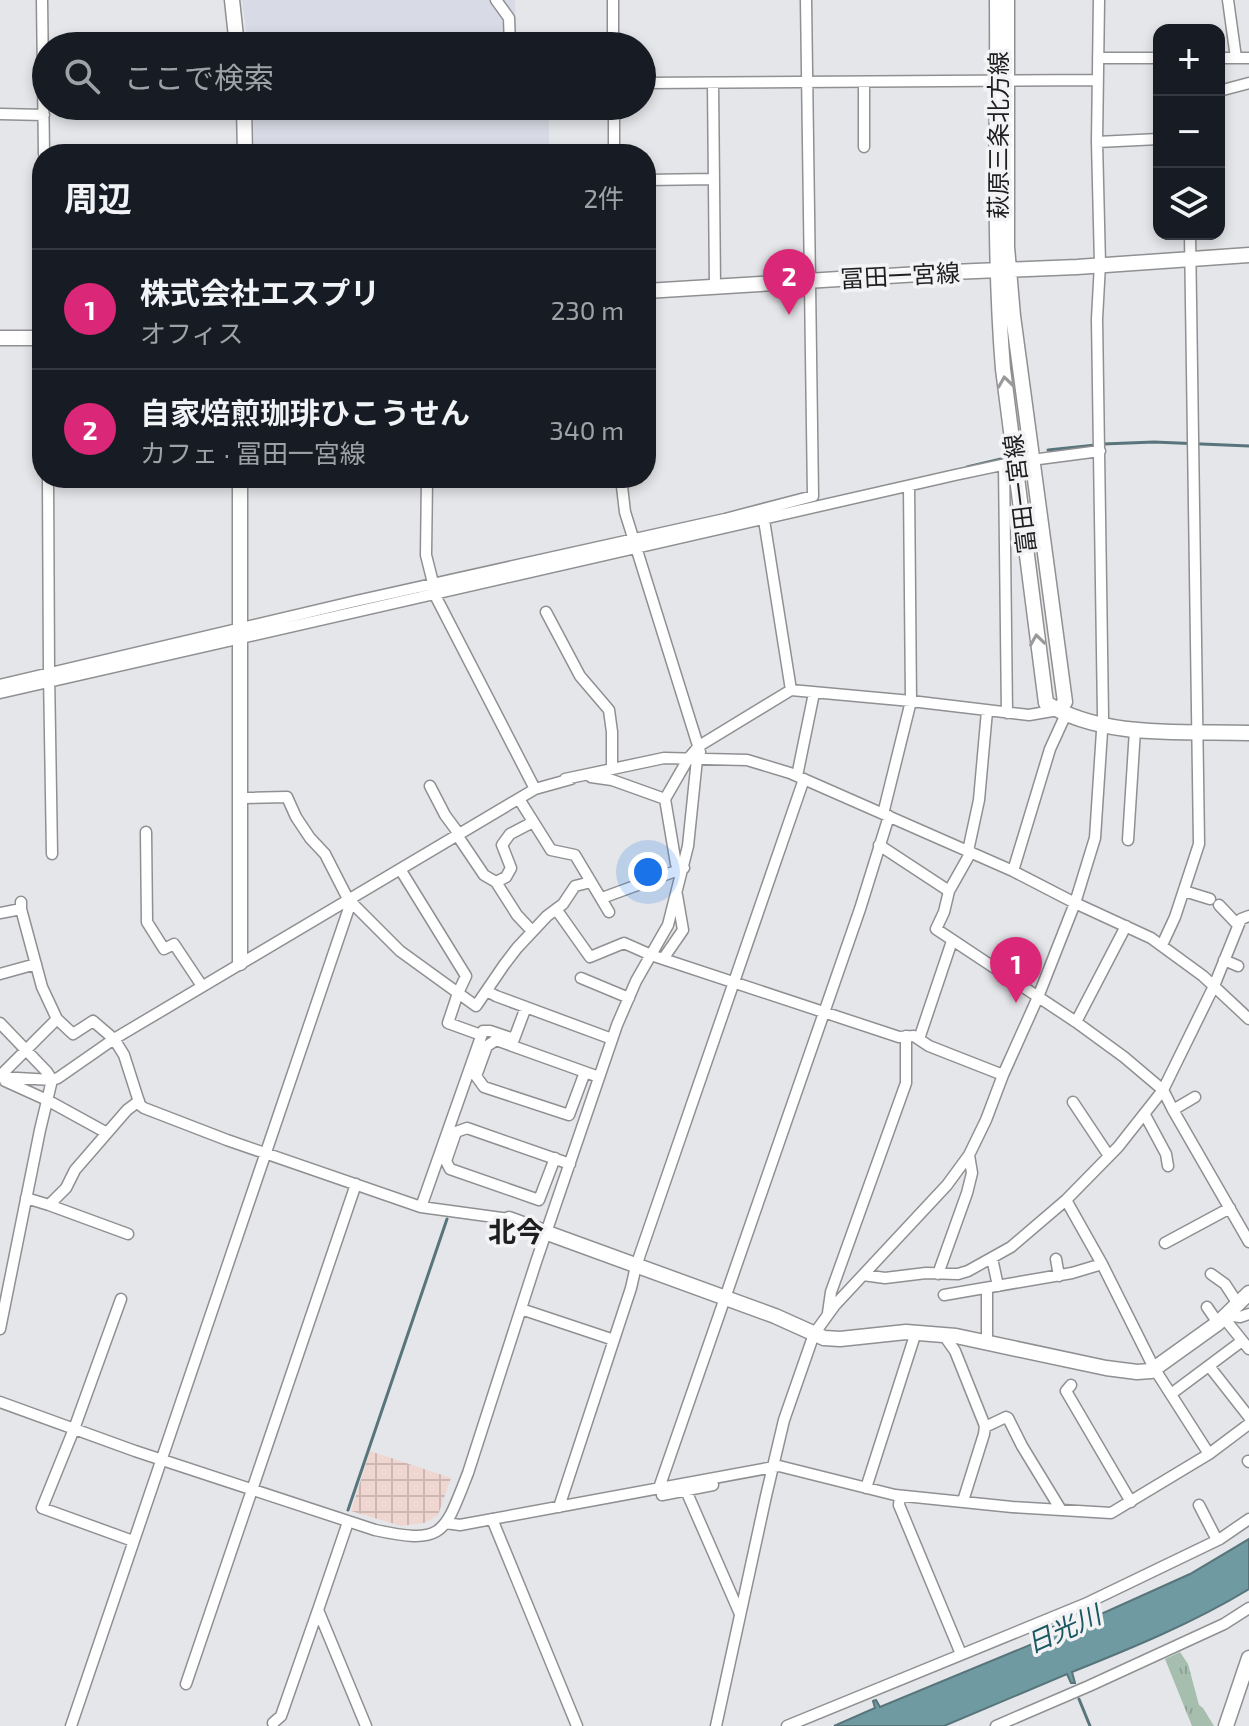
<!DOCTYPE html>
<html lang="ja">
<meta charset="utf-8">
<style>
:root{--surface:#171b24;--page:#242831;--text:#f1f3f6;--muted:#9ea1a6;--line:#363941;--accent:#db2777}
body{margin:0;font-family:"Exo 2","Noto Sans JP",sans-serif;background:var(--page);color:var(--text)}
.controls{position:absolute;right:24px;top:24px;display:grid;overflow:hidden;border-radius:16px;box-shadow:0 4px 12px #0003}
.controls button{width:72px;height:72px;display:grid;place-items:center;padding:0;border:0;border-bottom:2px solid var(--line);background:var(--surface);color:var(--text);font:40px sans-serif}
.you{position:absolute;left:648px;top:872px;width:28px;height:28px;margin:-20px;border:6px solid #fff;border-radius:50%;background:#1a73e8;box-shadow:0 0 0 12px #1a73e833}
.badge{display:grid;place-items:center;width:52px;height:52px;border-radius:50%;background:var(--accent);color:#fff;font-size:26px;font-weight:700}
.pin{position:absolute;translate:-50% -66px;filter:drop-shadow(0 2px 4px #0008)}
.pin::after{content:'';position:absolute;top:42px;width:28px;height:24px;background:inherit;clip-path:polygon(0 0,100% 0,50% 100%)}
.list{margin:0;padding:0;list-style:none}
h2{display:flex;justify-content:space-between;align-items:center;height:104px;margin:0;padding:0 32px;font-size:34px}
h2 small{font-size:26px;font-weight:400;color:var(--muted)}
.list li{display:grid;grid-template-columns:52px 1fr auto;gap:24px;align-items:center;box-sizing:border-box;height:120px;padding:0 32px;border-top:2px solid var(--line)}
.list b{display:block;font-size:30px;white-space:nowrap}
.list p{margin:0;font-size:26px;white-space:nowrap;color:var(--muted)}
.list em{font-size:26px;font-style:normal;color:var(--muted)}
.icon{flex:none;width:44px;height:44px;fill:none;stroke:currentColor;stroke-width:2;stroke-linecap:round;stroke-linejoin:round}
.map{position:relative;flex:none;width:1249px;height:1726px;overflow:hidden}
.search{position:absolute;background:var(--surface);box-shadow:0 4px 12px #0003;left:32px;top:32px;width:624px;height:88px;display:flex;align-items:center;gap:20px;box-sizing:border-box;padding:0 28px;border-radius:44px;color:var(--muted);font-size:30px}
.panel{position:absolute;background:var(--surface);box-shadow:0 4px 12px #0003;left:32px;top:144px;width:624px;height:344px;border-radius:32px}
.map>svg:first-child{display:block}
</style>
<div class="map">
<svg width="1249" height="1726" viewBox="0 0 1249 1726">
<defs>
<pattern id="industrial-grid" width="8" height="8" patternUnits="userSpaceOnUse" patternTransform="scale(2)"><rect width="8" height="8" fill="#f0d6d0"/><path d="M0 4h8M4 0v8" fill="none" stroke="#cdb7b2"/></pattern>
<pattern id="grass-tufts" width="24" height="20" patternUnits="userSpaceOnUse" patternTransform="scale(2)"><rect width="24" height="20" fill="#a6beae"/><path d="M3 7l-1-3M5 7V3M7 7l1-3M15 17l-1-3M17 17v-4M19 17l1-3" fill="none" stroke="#8ea395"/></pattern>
</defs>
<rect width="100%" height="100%" fill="#e5e6e9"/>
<!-- industrial -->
<path fill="url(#industrial-grid)" d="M370,1451L451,1478L438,1515L424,1523L401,1526L351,1511Z"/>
<!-- built -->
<path fill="#d8dbe5" d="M242,0H515L516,46H248Z
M253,106H549V154H254Z"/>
<!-- grass -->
<path fill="url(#grass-tufts)" d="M1180,1652L1188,1664L1199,1705L1203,1708L1214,1726H1192L1165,1659Z"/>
<!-- water -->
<path fill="#6f9aa1" stroke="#57757a" stroke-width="2" d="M1249,1539V1589C1193,1623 1132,1648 1072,1672L1075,1683H1071L1067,1674L944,1726H834L875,1708L873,1701L876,1700L880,1707L1054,1635L1052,1627L1056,1626L1059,1633L1190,1574Z"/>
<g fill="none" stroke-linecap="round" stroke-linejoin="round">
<!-- stream -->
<path stroke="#57757a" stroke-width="3" d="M1103,444L1154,442L1249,446
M1048,450L1096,445
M967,467L1001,459
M348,1510L447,1219
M1079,1699L1090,1726"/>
<defs>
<path id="street" d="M42,0L44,154
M496,0L509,18L510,46
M613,0V46
M1228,0L1236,58
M1098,58H1159
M1219,58H1249
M864,82V147
M642,83L1098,80
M713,83L715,287
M1219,91L1249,83
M0,114L44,115
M1097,142L1159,139
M614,154V106
M646,180L714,179
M1004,465L1007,713
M48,478L49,673L52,854
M427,478L426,555L437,599L535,789
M621,478L625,512L700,752
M764,520L791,690
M546,612L580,676L609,710L612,732V769
M0,685L356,601L725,519L813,496L806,0
M0,693L955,475L1016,462L1100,451
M797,776L814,693
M591,777L612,780L665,799
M565,779L664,758L747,760L790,773L1013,871L1075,903L1151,938L1203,976L1249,1019
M430,786L445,815L459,834
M240,798L287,797L296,817L310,838L325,854L348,899L400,951L476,1006L504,965L517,948L547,916L563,904L575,886L591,882
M519,799L551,850L575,855L609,912
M883,814L911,701L909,486
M146,832L147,922L164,949L174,944L202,986
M457,835L484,875L496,882L517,915L532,931
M1128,840L1135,730
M879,845L949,891
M968,851L979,800L987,711
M971,852L949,891L944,912L936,929L1076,1022L1124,1057L1163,1090L1173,1110L1249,1242
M400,869L466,976L458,993L448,1023L481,1035
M1013,871L1050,749L1066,714
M496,882L506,877L511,868L502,845L510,834L533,822
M1184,891L1210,899
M602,898L684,868L676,864L665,799L688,759L699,746L791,690L911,701L1029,715L1058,710
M21,902V909L42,987L57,1019L73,1034L93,1021L114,1039L124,1055L140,1105L144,1108L227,1140L421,1207L509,1219
M1219,905L1238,925
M556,909L590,957L624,943L651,955L899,1037L914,1036L929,1046L1003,1075
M0,913L21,909
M1162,945L1175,917L1199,844L1190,234
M663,959L683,930L677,895
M1224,960L1238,966
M0,974L36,964
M581,978L629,998
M487,991L496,996L612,1039
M1076,1022L1126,926
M0,1023L47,1072L52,1080L40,1130L0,1329
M919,1039L952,941
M585,1072L569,1115L484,1087L476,1076L487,1046L496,1040L585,1072L599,1077
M0,1076L57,1019
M0,1077L52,1080L58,1078L114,1039L535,789L571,779
M5,1081L47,1100L107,1133
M1073,1102L1109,1156
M1173,1110L1195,1097
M1145,1115L1166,1154L1168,1166
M555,1158L539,1200L450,1169L446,1161L456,1132L467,1128L570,1164
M26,1198L49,1205L128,1234
M1066,1200L1102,1264L1154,1368L1209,1454
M49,1205L66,1188L75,1170L127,1110L139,1101
M421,1207L483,1031H490L514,1039L526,1007
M1165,1243L1230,1208
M992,1258L998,1286
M1056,1259L1059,1276
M938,1274L967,1193L972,1173L969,1155
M1211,1274L1225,1284L1238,1304
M863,1275L885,1278L926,1273L958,1274L968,1271L1011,1247L1066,1200L1118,1147L1163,1090L1214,986L1241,919L1249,916
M944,1295L1072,1273L1102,1264
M121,1299L74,1429L42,1508L133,1541
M1207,1307L1218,1323
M521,1309L614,1340
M828,1313L831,1292L906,1083V1036
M1227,1315L1240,1317L1249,1314
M1224,1318L1249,1349
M943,1334L955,1351L985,1426L984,1434L963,1501
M987,1342V1288
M1209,1366L1249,1417
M1071,1385L1066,1391L1131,1502
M1171,1394L1242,1341
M0,1402L135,1451L375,1530C444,1545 444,1534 468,1473L536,1262L617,1025L636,981L668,925L688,846L697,759
M985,1427L1006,1417L1008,1418L1022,1446L1061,1510
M1248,1461L1249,1462
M684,1486L740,1614
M659,1488L860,909L889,816
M866,1488L916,1332
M662,1495L713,1485
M900,1496L899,1505L961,1654
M1199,1505L1217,1540
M559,1507L631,1288L636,1266L804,779
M492,1519L577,1726
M348,1522L318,1610L366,1726
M446,1523L460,1525L779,1466L895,1495L1012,1507L1111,1513L1209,1454L1249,1424
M186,1684L356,1184
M273,1723L281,1716L318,1610
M71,1726L351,902
M716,1726L766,1496L784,1420L814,1334L835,1305L947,1185L969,1155L986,1120L1003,1075L1038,997L1075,903L1095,838L1103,716L1097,319L1100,264L1097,142L1099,0
M787,1726L1085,1604L1220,1539L1249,1519
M996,1726L1089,1686L1224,1624L1249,1608"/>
<path id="secondary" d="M232,0L237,46
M997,0C998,123 993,246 1003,369L1046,703C1102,739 1184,731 1249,733
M1007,0V247L1013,316L1065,702L1058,710
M244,106L245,154
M646,291L952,272L1077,267L1249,255
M0,338H42
M240,963V478
M509,1219L775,1316L824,1338L840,1339L906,1332L956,1336L1106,1368L1137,1372L1151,1371L1218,1323L1249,1293
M1226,1726L1249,1658"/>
</defs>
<!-- street casing -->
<use href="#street" stroke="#8f9092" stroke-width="13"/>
<!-- secondary casing -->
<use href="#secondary" stroke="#8f9092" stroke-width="17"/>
<!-- street -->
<use href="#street" stroke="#fff" stroke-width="10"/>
<!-- secondary -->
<use href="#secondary" stroke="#fff" stroke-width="14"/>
</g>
<!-- one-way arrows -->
<defs><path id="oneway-chevron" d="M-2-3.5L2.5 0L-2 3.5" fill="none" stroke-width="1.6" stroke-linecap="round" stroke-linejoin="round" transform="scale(2)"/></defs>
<g stroke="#9a9a9a">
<use href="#oneway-chevron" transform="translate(1005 382) rotate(-98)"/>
<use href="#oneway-chevron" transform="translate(1037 640) rotate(-98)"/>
</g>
<g text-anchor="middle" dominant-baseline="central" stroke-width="7" stroke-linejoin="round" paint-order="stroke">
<!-- street labels -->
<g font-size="24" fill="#1e1e1f" stroke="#f3f3f6">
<text transform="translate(997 135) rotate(-90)">萩原三条北方線</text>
<text transform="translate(900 275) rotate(-3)">冨田一宮線</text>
<text transform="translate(1019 494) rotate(-97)">富田一宮線</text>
</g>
<!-- water labels -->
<g font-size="26" font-style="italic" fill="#1b5861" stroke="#f3f3f6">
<text transform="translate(1063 1628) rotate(-24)">日光川</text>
</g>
<!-- quarter labels -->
<g font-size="28" font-weight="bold" fill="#1e1e1f" stroke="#f3f3f6">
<text x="516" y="1231">北今</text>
</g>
</g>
</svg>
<div class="controls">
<button>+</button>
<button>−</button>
<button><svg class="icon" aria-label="layers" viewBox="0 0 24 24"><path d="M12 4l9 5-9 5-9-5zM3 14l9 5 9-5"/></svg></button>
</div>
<div class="you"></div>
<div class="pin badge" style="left:1016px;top:1003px">1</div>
<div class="pin badge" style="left:789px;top:315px">2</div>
<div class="search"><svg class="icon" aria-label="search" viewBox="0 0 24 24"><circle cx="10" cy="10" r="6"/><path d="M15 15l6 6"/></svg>ここで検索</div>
<section class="panel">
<h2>周辺<small>2件</small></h2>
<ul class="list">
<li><span class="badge">1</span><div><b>株式会社エスプリ</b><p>オフィス</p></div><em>230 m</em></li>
<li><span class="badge">2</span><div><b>自家焙煎珈琲ひこうせん</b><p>カフェ · 冨田一宮線</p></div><em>340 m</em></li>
</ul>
</section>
</div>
